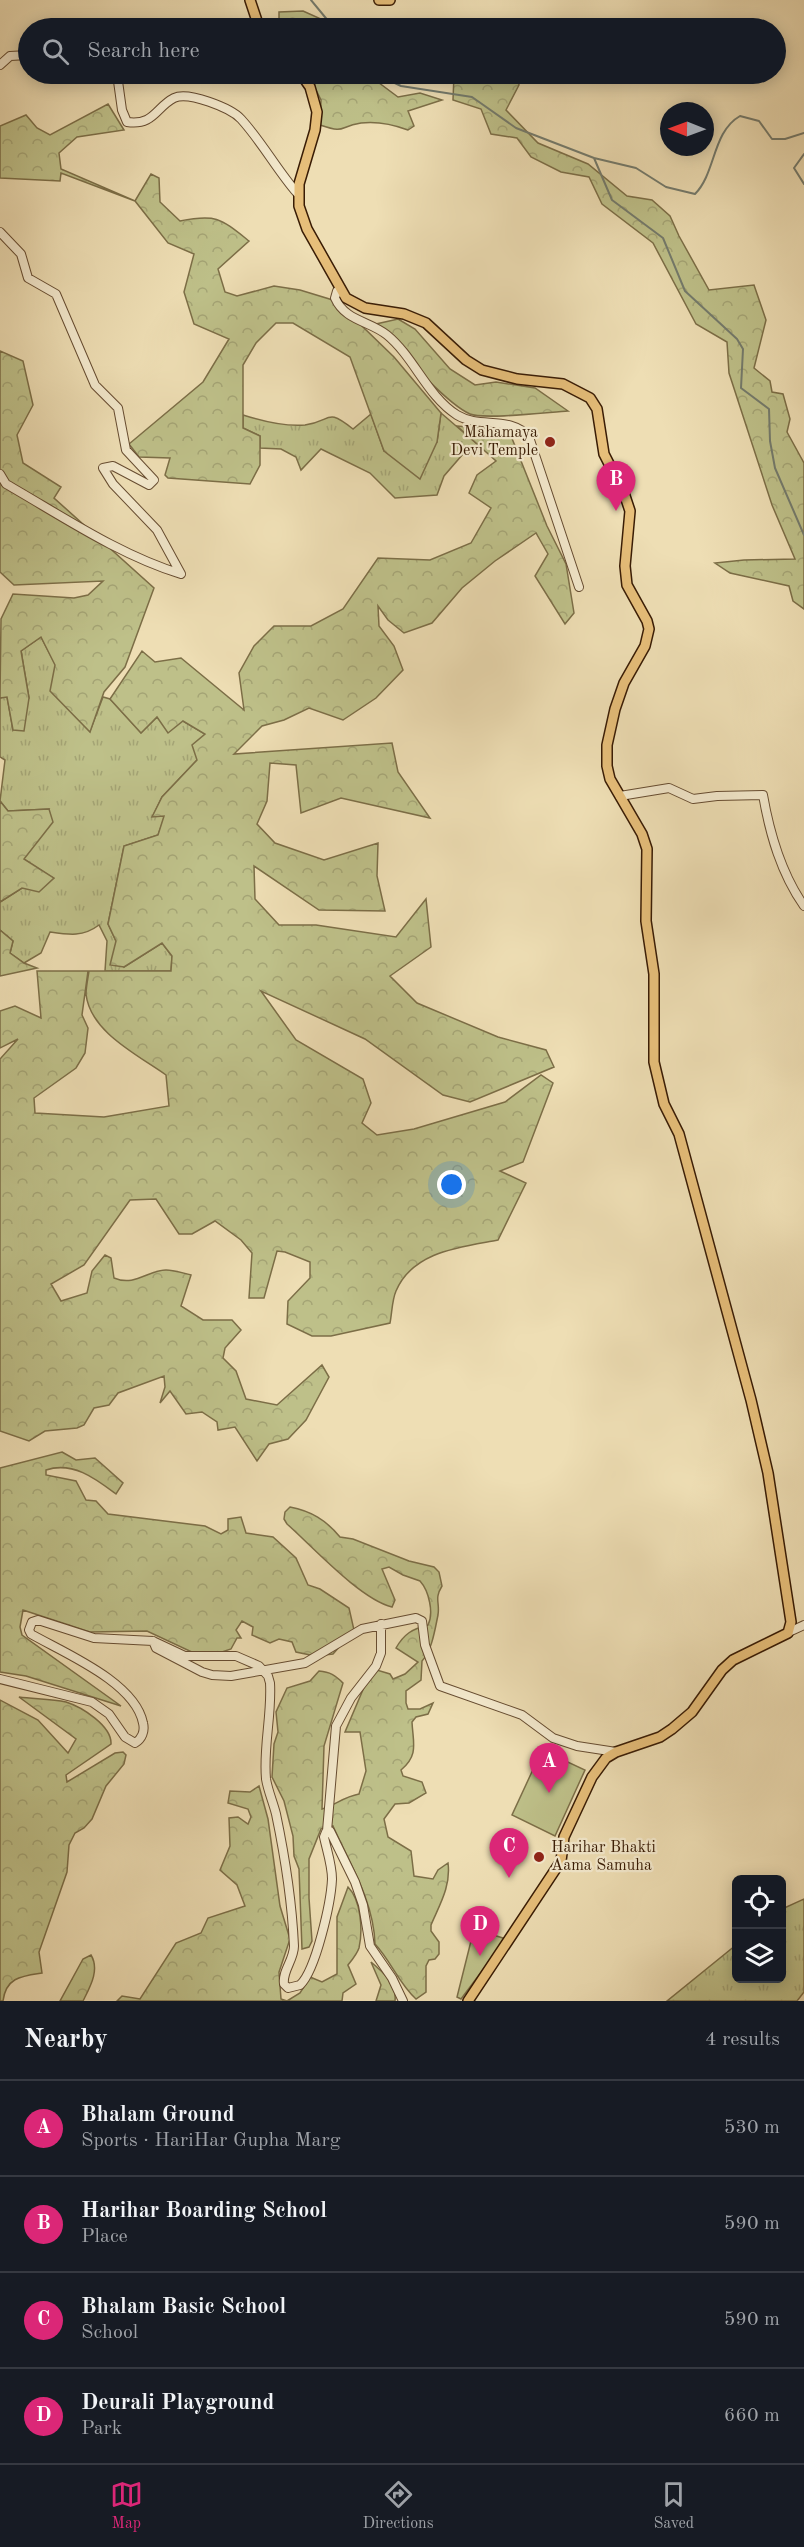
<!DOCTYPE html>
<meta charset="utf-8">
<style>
:root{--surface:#171b24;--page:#20242c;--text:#f1f3f6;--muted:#9ea1a6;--line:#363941;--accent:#db2777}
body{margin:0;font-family:"Old Standard TT",serif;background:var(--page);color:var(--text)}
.controls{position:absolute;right:18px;bottom:18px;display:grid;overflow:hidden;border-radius:9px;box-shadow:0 3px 15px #0003}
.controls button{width:54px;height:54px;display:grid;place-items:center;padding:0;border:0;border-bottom:2px solid var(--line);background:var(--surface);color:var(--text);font:30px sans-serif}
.compass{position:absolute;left:660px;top:102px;width:54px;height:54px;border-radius:50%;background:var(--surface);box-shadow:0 3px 15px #0003;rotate:271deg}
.you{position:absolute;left:452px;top:1185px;width:21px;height:21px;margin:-15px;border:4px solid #fff;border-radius:50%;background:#1a73e8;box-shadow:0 0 0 9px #1a73e833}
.badge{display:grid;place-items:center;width:39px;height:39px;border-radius:50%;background:var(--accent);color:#fff;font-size:20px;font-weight:700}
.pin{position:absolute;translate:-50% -50px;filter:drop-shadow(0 2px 3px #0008)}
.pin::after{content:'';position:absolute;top:32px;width:21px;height:18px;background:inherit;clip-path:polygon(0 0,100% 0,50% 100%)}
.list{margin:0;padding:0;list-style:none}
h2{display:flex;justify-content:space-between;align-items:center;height:78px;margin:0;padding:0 24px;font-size:26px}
h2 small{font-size:20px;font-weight:400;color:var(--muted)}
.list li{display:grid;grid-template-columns:39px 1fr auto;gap:18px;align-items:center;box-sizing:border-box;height:96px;padding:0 24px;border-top:2px solid var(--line)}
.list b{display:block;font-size:22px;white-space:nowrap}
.list p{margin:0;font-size:20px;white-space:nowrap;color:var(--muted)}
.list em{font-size:20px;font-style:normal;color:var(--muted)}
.icon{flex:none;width:33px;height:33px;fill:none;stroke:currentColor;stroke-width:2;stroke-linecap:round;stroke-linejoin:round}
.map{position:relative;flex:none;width:804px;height:2001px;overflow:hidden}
.search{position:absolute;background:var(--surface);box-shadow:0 3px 15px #0003;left:18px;right:18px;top:18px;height:66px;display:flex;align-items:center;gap:15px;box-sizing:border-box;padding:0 21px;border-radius:33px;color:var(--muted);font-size:22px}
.sheet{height:462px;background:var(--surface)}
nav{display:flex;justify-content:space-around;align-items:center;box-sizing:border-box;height:84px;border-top:2px solid var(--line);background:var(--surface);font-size:16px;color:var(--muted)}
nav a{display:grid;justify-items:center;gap:3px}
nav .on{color:var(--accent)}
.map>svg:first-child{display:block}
</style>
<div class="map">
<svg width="804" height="2001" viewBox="0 0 804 2001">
<defs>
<pattern id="grass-tufts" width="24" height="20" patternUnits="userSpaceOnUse" patternTransform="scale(1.5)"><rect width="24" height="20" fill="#bec089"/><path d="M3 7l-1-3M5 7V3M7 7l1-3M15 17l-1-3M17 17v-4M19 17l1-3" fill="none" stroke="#a4a475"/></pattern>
<pattern id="forest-crowns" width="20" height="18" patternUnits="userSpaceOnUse" patternTransform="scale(1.5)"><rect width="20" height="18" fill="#bec089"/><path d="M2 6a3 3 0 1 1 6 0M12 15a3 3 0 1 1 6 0" fill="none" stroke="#a4a475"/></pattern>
</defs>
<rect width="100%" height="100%" fill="#eedeb4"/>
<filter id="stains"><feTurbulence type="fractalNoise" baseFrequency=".00333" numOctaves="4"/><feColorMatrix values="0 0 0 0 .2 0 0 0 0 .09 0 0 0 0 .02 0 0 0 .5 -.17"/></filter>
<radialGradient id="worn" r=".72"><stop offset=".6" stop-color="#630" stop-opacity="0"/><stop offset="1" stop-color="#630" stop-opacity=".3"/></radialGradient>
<!-- grass -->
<path fill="url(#grass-tufts)" stroke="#7c6e47" stroke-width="1.5" d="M441,413L484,450L463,454L444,476L437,495L395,498L370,473L321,449L301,470L296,457L281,449L260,448V436L243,428V415C262,421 285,427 305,425C333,421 325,407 353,429L371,414L384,451L437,442Z
M41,637L90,731L103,697L110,699L141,733L157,717L183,721L205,734L197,760L162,797L153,816H165L158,835L124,846L108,924L116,941L124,967L162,943L172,956L171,971H105L107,941L99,925C83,937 70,935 50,932L41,953L24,963L10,953L13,941L0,930V902L22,888L53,878L23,859L49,809L8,811L0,801L5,760L0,757V698L7,696L13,730L29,698L21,651Z
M804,1899V1992L797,2001H667L736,1945V1978H782V1909Z"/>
<!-- forest -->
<path fill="url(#forest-crowns)" stroke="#7c6e47" stroke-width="1.5" d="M303,11L321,19L326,28H279V12Z
M308,74H367L398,97L420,93L442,100L408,111L414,126L408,130C392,124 378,121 361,123C337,127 347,134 320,125L321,100Z
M458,74H517L519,85L506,110L538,143L588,164L627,196L652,200L670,216L679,236L709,290L754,285L766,320L754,368L770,381L772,392L783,394L790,419L787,432L804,463V609L793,601L789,586L730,573L715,563L744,560L795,559L772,505L729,373L727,342L696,324L653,243L602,204L589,177L561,172L531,157L517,138L491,134L481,109L453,100L454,75Z
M108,104L124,130L77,137L59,153L61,169L135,201L151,174L159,178L160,202L180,221C216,214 220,218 249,241L218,269L225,292L237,296L274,286L300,290L336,301L394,357L441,413L437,442L420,479L384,451L350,357L293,323H276L256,343L243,365V428L260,436V465L250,484L168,478L165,475L170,458L139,457L129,444L203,382L229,339L194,324L184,292L194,254L168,243L135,201L61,173L60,181L0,178V126L26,115L37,128L50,135Z
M398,319L415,329L450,369L475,385L496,382L535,388L568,411C550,412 484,420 470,414C445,403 397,347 376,324Z
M0,351L23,361L33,405L17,435L23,463L61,487L54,498L154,588L125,667L104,692L90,732L50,691L55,665L41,637L21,651L29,698L24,731L13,730L7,697L0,698L1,619L13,594L74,598L88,595L103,581L14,585L0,572Z
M457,426L509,431L547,526L566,564L574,613L565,624L535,576L548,554L536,533L495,561L462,588L432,623L404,633L388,620L378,606L379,626L394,646L403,670L376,698L343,720L309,708L284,720L262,726L234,754L392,743L398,772L430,818L341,798L301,813L296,765L270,763L267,801L257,824L275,843L324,860L378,843L377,876L385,911L319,910L254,866L255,899L279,925H316L396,937L426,899L431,947L390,976L417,1003L498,1037L546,1050L554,1067L470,1102L443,1095L365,1039L261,991L296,1040L363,1079L371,1103L362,1123L377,1135L414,1129L505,1102L541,1075L553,1083L523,1162L500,1171L526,1183L498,1240C461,1247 413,1251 396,1291C392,1300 392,1313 390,1323L331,1336H312L287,1324L288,1301L310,1278V1262L285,1252L277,1251L264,1298H249L252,1253L241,1240L215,1221L192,1234H179L156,1199L130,1200L84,1265L51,1284L61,1301L87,1293L92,1271L105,1255L111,1258L114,1278C135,1287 148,1270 166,1270C174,1270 183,1273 191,1275L181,1306L203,1320H232L241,1330L225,1348L223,1358L236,1371L246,1399L277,1405L322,1365L329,1377L306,1420L288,1439L269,1444L257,1461L235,1427L218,1430L217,1422L202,1412L186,1414L170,1391L160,1403L165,1387L164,1376L118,1393L109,1405L94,1408L84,1425L77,1428L45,1431L29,1441L0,1431V1059L18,1039L0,1048V1011L15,1006L41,1018L37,971H88L82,1015L88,1028L85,1053L76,1068L34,1098L35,1113L104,1117L169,1106L166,1075C138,1055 90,1032 86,994C86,987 88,978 89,971H171L172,956L162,943L124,967L110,965L116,941L108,924L124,846L158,835L164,816L152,817L162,797L197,760L192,745L205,734L183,721L168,733L157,717L141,733L110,699L142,651L155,662L181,658L244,710L239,673L254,646L274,626H311L343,609L378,558L430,560L471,543L491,508L469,493L477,475L496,461Z
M0,801L8,811L49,809L53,822L24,859L54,878L39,892L22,888L0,902Z
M0,930L13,941L10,953L24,963L37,968L0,976Z
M62,1452L76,1460L95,1458L123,1483L116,1494C96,1479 73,1461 46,1470V1475L76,1481L86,1500L96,1501L108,1514L205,1526L221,1534L228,1530V1519L241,1517L246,1533L273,1537L296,1558L308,1585L320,1589L349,1608L354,1630L333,1654L315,1656L296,1652L292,1642L279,1639L270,1643L252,1635L253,1627L242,1621L236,1630L241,1638H237L231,1649L213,1655L196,1654L147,1631L90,1632L23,1610L20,1627L22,1635L121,1706L26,1676L0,1672V1468Z
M290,1507C311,1511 326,1520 340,1537L353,1539L409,1561L434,1567L439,1572L442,1586C434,1599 440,1602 438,1615C435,1629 432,1651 422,1661L421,1680L406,1691V1703L408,1709H420L433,1703L428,1714L416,1717L412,1722C413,1743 419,1755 401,1770L403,1776L422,1782L426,1793L409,1803L395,1804L384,1819L388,1837L411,1851L414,1876L433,1879L438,1870L448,1863C451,1886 440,1904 431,1925V1931L439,1942V1954L435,1959L429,1960L426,1966V1992L416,1999C399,1984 391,1961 375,1944C374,1902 350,1864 333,1826L321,1829L309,1859V1898L312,1941L309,1947L302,1949L299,1869L294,1856L293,1836L284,1801L272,1777L274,1744L278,1732L276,1712L287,1688L310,1681L319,1671C330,1672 335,1675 343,1683L324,1746L322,1809C336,1805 343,1797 359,1794L366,1771L360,1732H345L365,1685L377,1670L390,1674L393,1679L405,1674L418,1662L396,1648C404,1634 412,1629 428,1625C434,1613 429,1591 420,1581L403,1575L389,1567L382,1569L395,1600L392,1607C360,1599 313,1547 287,1524L284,1519L285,1512Z
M19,1697C34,1699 51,1699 66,1702C82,1707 112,1726 111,1744L66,1775L67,1782L115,1753L123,1752L126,1755L124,1764L106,1786L92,1819L84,1828L75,1833L69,1845L67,1872L39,1952L42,1973C22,1976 6,1977 3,2001H0V1700L38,1720L68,1753L76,1739Z
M259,1786L268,1819L280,1906L290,1939L279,1972L281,1999L287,2001L300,1993L310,1977L322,1982L337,1974V1917L348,1887C361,1900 363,1930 359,1948C357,1954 352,1960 348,1965L356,1984L343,1993L342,2001H117L122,1996L140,1999L176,1943L201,1933L208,1918L245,1906L237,1885L220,1870L230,1846L229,1818L238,1817L248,1824L251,1817L248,1809L228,1803L230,1791L250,1792Z
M91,1955C100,1970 90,1987 83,2001H60L83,1959Z
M371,1962C383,1972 397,1984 395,2001H376L381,1985Z"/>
<!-- park -->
<path fill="#bec089" stroke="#7c6e47" stroke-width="1.5" d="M542,1750L585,1770L555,1836L512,1815Z
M474,1929L506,1939L461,1999L457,1997Z"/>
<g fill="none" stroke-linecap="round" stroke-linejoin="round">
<!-- stream -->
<path stroke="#747b6d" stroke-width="2" d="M311,0L334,28
M376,74L401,86L472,97L516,128L594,158L612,200L663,238L685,291L737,339L743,349L741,388L769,409L770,441L775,468L804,535
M804,154L794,168L804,184
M594,158L636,168L666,187L695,194C716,173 712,132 740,116L759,121L772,139H785L804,133"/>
<defs>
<path id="minor" d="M0,65L10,56L28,55
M117,74L122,110L127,122C154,126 156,107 174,98C188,91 231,108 241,119C262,142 277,170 297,193
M0,232L21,254L28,278L56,294L95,385L118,408L126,450L154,480L149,485L113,466L103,468L113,484L157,530L181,574C119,555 62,516 6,484L0,474
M340,289L337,291L335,298C345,321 370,321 387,335C414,357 427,396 457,415C480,429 510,415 529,437L579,587
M620,796L669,788L693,799L717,796L763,795C770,835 781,873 804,906
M789,1632L804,1625
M153,1641L156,1648L202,1672L212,1675L231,1676L305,1663L362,1629L416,1618L422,1621L425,1645L440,1686L522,1715L553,1738L577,1746L616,1752
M0,1679L92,1702L109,1714L125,1737L135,1743C142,1739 145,1731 143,1723C135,1682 64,1653 31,1634L29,1630L32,1622L38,1620L94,1638L153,1641L185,1656H236L259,1666L268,1676L270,1683C272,1715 263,1747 266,1779C268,1791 273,1802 276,1814C285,1857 292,1902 294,1946C294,1960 282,1971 284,1984L288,1988L300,1985C316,1970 331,1902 332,1879C332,1865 327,1851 324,1837L326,1832L330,1831L355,1882L363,1905L370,1946L392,1978L403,2001
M327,1831L336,1726L351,1698L376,1666L381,1653V1624"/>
<path id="major" d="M250,0L257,21L263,28
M379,0H390
M301,74L310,87L317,112L315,130L299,184V206L307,229L346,298L365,308L404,314L426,323L466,360L482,370L517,379L563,384L590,398L597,409L604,454L624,493L630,511L625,566L627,585L647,621L649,629L645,646L624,683L615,709L607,745V766L610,779L642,834L647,849L646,921L654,974V1062L664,1104L679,1134L751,1400L768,1473L791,1622L788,1633L733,1660L722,1670L692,1712L672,1729L660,1737L616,1752L606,1758L592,1777L564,1837L561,1861L468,2001"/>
</defs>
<!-- minor casing -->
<use href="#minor" stroke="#664c31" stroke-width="10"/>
<!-- major casing -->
<use href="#major" stroke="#391c05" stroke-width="12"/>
<!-- minor -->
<use href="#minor" stroke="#f4eace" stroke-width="8"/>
<!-- major -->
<use href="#major" stroke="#e7bf7a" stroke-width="9"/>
</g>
<!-- markers -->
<g fill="#8f2418" stroke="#f4eace" stroke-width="2">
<circle cx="550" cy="442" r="6"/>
<circle cx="539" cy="1857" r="6"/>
</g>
<g text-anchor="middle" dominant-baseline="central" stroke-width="4.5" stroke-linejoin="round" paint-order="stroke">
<!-- poi labels -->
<g font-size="16" fill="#391c05" stroke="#f4eace" text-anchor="end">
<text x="538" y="433">Mahamaya<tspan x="538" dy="18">Devi Temple</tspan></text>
<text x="551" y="1848" text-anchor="start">Harihar Bhakti<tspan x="551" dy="18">Aama Samuha</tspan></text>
</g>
</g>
<rect width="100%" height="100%" filter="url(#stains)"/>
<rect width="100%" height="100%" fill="url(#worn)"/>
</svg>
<div class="controls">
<button><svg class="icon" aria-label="locate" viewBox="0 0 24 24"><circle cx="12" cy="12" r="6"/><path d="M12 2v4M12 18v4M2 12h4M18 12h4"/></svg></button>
<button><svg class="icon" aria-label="layers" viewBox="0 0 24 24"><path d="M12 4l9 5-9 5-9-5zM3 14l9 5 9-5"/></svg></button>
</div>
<svg class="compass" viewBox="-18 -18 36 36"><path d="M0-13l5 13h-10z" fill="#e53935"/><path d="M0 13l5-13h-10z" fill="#9ea1a6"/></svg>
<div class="you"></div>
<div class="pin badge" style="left:549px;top:1793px">A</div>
<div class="pin badge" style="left:616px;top:511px">B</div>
<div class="pin badge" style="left:509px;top:1878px">C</div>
<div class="pin badge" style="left:480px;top:1956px">D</div>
<div class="search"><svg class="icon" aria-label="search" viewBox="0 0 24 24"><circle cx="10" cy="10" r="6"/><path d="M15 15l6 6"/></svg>Search here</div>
</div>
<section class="sheet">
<h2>Nearby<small>4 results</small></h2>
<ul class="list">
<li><span class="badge">A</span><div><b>Bhalam Ground</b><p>Sports · HariHar Gupha Marg</p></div><em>530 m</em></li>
<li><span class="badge">B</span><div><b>Harihar Boarding School</b><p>Place</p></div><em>590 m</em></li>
<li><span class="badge">C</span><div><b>Bhalam Basic School</b><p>School</p></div><em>590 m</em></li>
<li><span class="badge">D</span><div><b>Deurali Playground</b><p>Park</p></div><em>660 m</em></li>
</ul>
</section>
<nav>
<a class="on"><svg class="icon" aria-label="map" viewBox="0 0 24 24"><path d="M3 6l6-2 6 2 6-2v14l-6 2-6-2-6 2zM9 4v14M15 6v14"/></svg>Map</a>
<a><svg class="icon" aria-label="directions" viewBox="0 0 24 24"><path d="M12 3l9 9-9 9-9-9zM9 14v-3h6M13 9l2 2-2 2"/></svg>Directions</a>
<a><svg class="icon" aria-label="saved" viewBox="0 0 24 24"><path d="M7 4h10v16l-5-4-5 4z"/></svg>Saved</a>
</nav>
